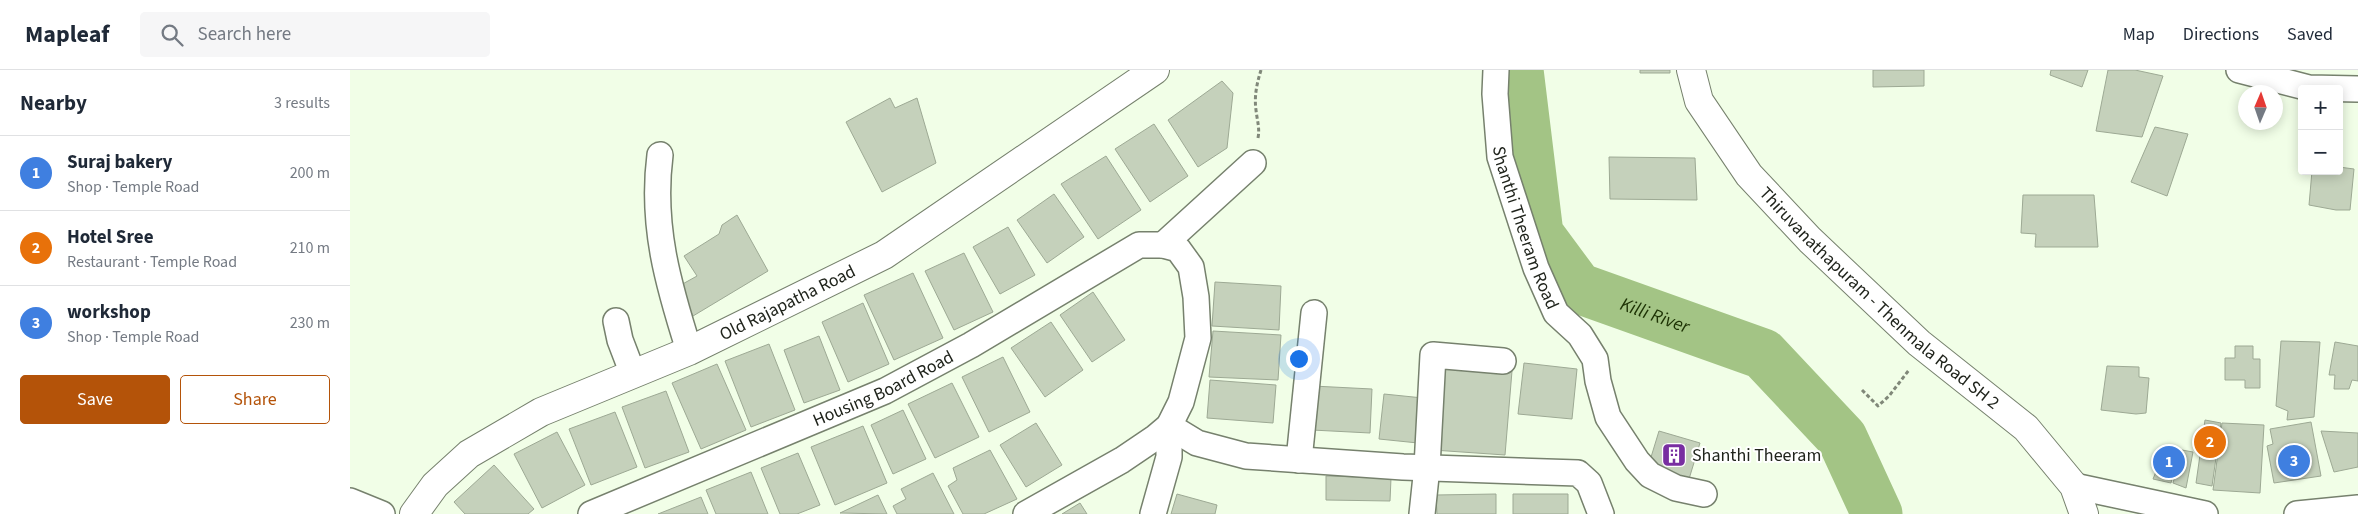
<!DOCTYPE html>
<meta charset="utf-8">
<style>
:root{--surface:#fff;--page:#f6f6f7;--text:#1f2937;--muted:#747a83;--line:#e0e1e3;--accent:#b45309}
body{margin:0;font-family:"Source Sans 3",sans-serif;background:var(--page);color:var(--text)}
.controls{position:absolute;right:15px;top:15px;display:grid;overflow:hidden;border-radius:5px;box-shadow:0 2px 12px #0003}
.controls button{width:45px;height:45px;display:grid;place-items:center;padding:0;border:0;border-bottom:1px solid var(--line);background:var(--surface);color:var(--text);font:25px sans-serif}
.compass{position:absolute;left:1888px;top:15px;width:45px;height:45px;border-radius:50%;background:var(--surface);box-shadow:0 2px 12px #0003;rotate:2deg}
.you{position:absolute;left:948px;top:288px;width:18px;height:18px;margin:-12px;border:4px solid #fff;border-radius:50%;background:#1a73e8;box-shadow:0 0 0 8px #1a73e833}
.badge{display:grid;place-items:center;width:32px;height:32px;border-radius:50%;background:var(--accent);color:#fff;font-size:16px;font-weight:700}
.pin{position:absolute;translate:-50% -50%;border:2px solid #fff;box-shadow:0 1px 5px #0006}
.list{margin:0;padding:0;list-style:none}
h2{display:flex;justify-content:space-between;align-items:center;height:65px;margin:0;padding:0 20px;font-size:21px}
h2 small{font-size:16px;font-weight:400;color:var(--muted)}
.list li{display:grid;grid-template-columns:32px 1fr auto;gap:15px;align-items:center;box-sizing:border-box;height:75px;padding:0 20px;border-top:1px solid var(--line)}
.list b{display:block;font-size:19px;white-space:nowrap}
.list p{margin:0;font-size:16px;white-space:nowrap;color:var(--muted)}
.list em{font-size:16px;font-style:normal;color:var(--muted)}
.actions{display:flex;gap:10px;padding:15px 20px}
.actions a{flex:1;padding:11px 0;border:1px solid var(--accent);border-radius:5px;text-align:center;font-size:18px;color:var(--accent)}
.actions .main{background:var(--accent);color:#fff}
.icon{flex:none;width:28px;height:28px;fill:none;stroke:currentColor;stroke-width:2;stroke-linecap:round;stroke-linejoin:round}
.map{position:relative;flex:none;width:2008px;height:444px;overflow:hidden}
header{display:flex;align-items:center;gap:30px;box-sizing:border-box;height:70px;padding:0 25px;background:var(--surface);border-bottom:1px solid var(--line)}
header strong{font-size:24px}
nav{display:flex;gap:28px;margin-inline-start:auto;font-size:18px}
.search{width:350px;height:45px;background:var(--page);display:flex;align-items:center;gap:12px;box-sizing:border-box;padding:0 18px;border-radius:5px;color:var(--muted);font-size:19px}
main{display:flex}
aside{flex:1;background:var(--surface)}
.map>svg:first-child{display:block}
</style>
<header>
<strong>Mapleaf</strong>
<div class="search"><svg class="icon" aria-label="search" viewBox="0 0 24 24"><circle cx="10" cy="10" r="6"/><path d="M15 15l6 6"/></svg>Search here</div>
<nav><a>Map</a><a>Directions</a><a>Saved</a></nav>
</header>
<main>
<aside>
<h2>Nearby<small>3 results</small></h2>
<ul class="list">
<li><span class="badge" style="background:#3f7fe0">1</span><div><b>Suraj bakery</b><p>Shop · Temple Road</p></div><em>200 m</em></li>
<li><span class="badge" style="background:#e8710a">2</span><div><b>Hotel Sree</b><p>Restaurant · Temple Road</p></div><em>210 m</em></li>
<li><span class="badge" style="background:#3f7fe0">3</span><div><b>workshop</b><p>Shop · Temple Road</p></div><em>230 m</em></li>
</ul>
<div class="actions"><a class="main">Save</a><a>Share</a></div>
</aside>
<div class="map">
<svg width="2008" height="444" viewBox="0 0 2008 444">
<rect width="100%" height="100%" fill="#f1fee7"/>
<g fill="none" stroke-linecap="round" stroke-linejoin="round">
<!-- river -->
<path stroke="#a3c485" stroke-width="51" id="s1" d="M1168,0L1188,164L1228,218L1413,284L1492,368L1527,444"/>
</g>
<!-- building -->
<path fill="#c5d1bb" stroke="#9da994" d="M1290,0H1320V3H1290Z
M1523,0H1574V16L1523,17Z
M1701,0H1738L1732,17L1700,5Z
M1758,0H1785L1813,6L1792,67L1746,61Z
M872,11L883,23L877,78L848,97L818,50Z
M540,28L545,38L567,28L586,93L532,122L496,52Z
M804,54L838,106L800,132L765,79Z
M1805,57L1838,64L1817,126L1781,112Z
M756,86L791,140L748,169L711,114Z
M1259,87L1345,88L1347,130L1260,129Z
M1989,97L2004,99L2000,140H1986L1959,135L1962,101H1989Z
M704,124L734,167L697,193L667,150Z
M1673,125H1744L1748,177H1685L1686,164L1671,163Z
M387,145L418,201L343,246L329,216L347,206L334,186L369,164L372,155Z
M658,157L685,205L650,224L623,177Z
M614,183L643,242L604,260L575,201Z
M563,203L593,268L544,290L514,225Z
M865,212L931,216L929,260L862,256Z
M743,222L775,270L742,292L710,245Z
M513,233L539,294L498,312L472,252Z
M701,252L733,300L695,327L661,278Z
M863,261L931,265L928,310L859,307Z
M469,266L490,320L454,333L434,280Z
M1931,271L1970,272L1964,347L1937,350L1938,341L1926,336Z
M1985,272L2008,276V311L2002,310L1999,319H1984L1985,305H1979Z
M419,274L445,340L401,357L375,291Z
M1885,276H1903V289H1910V318H1895V310H1875V288H1885Z
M653,287L680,342L639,362L612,307Z
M1174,293L1227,299L1222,349L1168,344Z
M367,294L396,360L351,379L322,313Z
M1090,296L1162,301L1155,385L1083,380Z
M1757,296L1789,297V307L1799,308L1796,343L1786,344L1751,340Z
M860,310L926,315L923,353L857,348Z
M602,313L629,367L585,388L558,334Z
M963,316L1022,319L1020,363L962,360Z
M316,321L339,382L295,398L272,337Z
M1034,324L1073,328L1068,373L1029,369Z
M553,340L576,389L543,404L521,355Z
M265,342L287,397L241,415L219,359Z
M1855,350L1871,353L1862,416L1846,413Z
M1961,352L1971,406L1924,413L1917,376L1923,374L1920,359Z
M686,353L712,395L676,417L650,375Z
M1872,353L1914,355L1910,423L1863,420Z
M513,356L537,413L485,435L461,377Z
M1309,361L1350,373L1339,409L1298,397Z
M1971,361L2008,363V397L1984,402Z
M207,362L235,415L192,438L164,384Z
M1817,375L1830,379L1821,413L1803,409Z
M640,380L667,429L634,444H613L598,416L607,410L603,398Z
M1832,380L1843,382L1836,418L1823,413Z
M448,383L470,435L447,444H430L411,398Z
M144,395L184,439L178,444H115L104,432Z
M401,402L418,444H366L356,420Z
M583,403L604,444H547L543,436L556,429L551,419Z
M976,406L1041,408L1040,431L976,430Z
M827,424L867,435L865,444H821Z
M1146,424V444H1087L1086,425Z
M1163,424H1218V444H1163Z
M528,425L537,444L490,443Z
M351,427L358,444H308Z
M730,433L737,444H712Z"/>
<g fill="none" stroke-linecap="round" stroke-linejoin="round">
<defs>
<g id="street">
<path id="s2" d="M1146,0L1145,24L1150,87L1186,198L1206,243L1230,265L1245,289L1248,311L1258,347L1287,391L1300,405L1326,418L1354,424"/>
<path d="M1889,0L1959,18L2008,19"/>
<path d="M310,85C301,155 318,214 339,280"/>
<path d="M813,175L903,93"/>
<path d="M266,251L270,270L283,304"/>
<path d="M819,356L847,373L896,386L1053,397L1228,403L1239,413L1251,444"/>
<path d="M949,390L964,243"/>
<path d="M1724,416L1855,444"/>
<path d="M0,431L32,444"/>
<path id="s3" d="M241,444L535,321L621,275L789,175H813L828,179L841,197L846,227L848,268L831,332L819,356L806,367L772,390L676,444"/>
<path d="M803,444L819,387V356"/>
<path d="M1072,444L1077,397L1083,285L1153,291"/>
<path d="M1947,444L2008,438"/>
</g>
<g id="secondary">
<path id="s4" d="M64,444L85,415L119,384L191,342L339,281L534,185L805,0"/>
</g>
<g id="primary">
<path id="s5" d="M1341,0L1349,31L1399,105L1460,170L1569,273L1676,358L1724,416L1734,444"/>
</g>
</defs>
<!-- street casing -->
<use href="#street" stroke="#76816d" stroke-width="28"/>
<!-- secondary casing -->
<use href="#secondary" stroke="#76816d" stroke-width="30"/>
<!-- primary casing -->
<use href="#primary" stroke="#76816d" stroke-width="30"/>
<!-- path -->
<path stroke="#808879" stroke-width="3" stroke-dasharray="4 2.5" stroke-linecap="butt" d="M908,68C910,58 907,50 906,40C904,26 907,13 911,0
M1512,320L1528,336L1539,326L1559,300"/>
<!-- street -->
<use href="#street" stroke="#fff" stroke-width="25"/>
<!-- secondary -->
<use href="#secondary" stroke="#fff" stroke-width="28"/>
<!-- primary -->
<use href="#primary" stroke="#fff" stroke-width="28"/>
</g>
<!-- icons -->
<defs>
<symbol id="building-square" viewBox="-11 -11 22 22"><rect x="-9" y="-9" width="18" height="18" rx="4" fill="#782ea1" stroke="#fff"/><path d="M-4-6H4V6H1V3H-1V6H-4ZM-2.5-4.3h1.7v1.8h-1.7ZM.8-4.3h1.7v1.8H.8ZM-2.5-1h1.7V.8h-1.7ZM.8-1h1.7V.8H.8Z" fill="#fff"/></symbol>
</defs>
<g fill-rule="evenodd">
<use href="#building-square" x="1310" y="371" width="28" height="28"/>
</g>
<g text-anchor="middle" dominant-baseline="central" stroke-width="4" stroke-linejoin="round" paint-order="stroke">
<!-- street labels -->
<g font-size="18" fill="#20241c" stroke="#fff">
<text stroke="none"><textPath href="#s2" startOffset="162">Shanthi Theeram Road</textPath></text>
<text stroke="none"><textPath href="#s5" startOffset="301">Thiruvanathapuram - Thenmala Road SH 2</textPath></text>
<text stroke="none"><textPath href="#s4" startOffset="435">Old Rajapatha Road</textPath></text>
<text stroke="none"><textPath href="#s3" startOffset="318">Housing Board Road</textPath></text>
</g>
<!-- poi labels -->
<g font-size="18" fill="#20241c" stroke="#fff" text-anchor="start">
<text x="1342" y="385">Shanthi Theeram</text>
</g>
<!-- water labels -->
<g font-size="19" font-style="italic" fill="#1d3204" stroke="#fff">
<text stroke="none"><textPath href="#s1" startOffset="314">Killi River</textPath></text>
</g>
</g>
</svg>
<div class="controls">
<button>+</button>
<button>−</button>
</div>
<svg class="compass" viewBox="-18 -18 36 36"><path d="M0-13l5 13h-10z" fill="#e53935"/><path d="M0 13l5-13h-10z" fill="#747a83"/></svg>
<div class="you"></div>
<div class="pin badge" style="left:1819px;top:392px;background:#3f7fe0">1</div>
<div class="pin badge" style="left:1860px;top:372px;background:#e8710a">2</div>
<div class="pin badge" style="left:1944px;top:391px;background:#3f7fe0">3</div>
</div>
</main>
